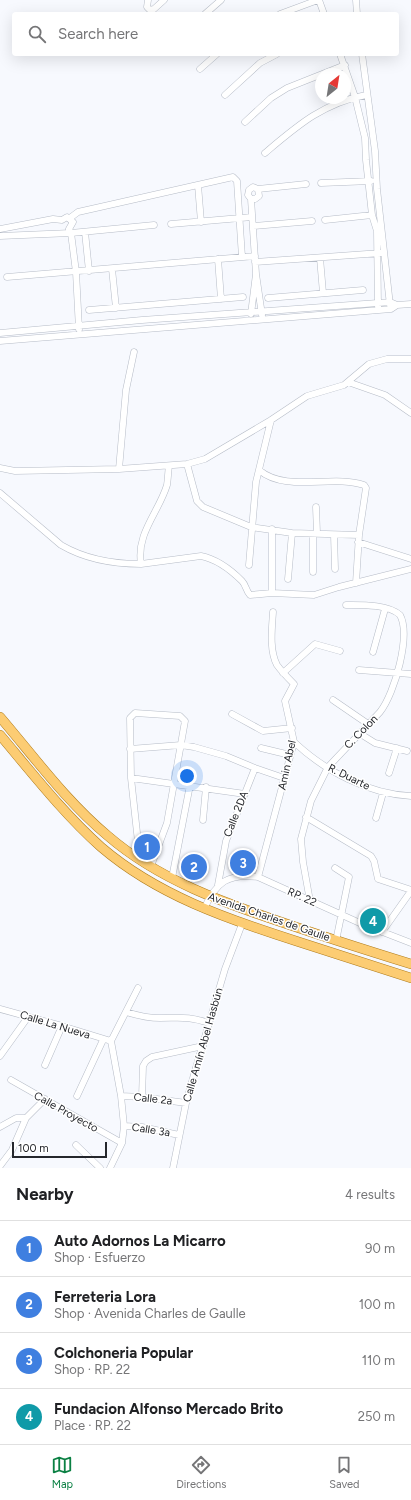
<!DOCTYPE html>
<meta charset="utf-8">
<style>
:root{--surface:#fff;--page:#f6f6f6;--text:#202124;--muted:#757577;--line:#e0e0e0;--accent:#0b8043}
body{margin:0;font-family:Figtree,sans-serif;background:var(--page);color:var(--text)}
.compass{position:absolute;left:315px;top:68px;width:36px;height:36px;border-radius:50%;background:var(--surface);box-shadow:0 4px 16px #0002;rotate:30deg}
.scale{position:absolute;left:12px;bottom:10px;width:95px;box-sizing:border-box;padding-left:4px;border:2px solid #25272c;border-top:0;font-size:11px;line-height:14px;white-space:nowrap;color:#25272c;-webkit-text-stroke:3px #fff;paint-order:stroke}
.you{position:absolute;left:187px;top:776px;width:14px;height:14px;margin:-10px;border:3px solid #fff;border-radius:50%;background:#1a73e8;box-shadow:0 0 0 6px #1a73e833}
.badge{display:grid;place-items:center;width:26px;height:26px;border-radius:50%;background:var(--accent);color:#fff;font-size:13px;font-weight:700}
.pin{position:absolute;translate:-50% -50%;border:2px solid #fff;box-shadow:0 1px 4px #0006}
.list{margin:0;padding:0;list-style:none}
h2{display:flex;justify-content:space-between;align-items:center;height:52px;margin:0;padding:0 16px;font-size:17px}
h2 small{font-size:13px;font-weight:400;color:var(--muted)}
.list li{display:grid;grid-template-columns:26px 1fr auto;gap:12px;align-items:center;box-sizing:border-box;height:56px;padding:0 16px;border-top:1px solid var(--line)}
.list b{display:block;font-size:15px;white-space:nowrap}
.list p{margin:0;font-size:13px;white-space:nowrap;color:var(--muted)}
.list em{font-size:13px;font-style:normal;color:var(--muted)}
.icon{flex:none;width:22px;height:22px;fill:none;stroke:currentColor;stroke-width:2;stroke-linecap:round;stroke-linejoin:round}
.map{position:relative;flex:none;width:411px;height:1168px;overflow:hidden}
.search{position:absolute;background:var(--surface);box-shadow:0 4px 16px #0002;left:12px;right:12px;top:12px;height:44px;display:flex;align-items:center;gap:10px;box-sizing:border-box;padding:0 14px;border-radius:4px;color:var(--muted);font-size:15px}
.sheet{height:276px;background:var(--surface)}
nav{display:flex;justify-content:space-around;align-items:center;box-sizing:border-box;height:56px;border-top:1px solid var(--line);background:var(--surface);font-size:11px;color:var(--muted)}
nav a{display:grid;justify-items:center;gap:2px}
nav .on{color:var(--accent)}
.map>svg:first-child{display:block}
</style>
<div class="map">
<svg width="411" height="1168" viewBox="0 0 411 1168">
<rect width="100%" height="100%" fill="#f7f9fe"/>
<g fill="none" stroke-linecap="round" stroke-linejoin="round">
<defs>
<path id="minor" d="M148,0L147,7L150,10L154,9L164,0
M319,0L324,14
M356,0L357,14
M205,14L221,0
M280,14L318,0
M340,54L355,97L365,138L366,160L372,215L377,231L378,306
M362,54L375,151L377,189L390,305
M200,69L217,54
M225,95L260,63L277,54
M245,122L271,98L287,88L345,65
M265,153C297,126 323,103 366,95
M321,183L371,181
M198,185L201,222
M251,199H255L259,196L258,189
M70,218L78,212L233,177L237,181L242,257
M325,220L372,215
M171,224L252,217
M253,226L312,221
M0,229L53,219L62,220L67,217L73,222L69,229
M85,232L89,271
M0,236L71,233L69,230
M320,258L323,293
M218,259L221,299
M255,262L381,253
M112,269L116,308
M256,274L251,199L248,195L249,190L253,187L258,189L306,184
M7,277L255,256
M268,298L363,290
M397,305L411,304
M89,310L243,297
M251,314L256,274L262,315
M79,329L76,272L71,233L154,225
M0,333L142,320L378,303L390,302L397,305L391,309L0,341
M348,382L385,395L411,413
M187,464L197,501L203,507L251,527L292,533L359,535
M169,466C168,472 168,479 167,485C159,512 136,533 141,564L201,556C216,559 231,570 242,581C246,585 246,591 250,595L272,593V529
M0,468L15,471L119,469L187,464L205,459L271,420L307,396L344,385L369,364L387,359H411
M119,469L126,390L134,352
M259,470C286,493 333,474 364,485L366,488L359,535L356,583
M0,493L61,545C85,559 114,564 141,564
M316,507L317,533
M334,535L335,569
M358,542L411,559
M249,565L256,482L271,420
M313,572V534
M288,579L292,533
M272,593L314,595L339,587L411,569
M373,652L385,609
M359,670L411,674
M283,673L315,644L340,651
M333,700L368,724
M232,714L263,731L292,728
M359,733L375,743L407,751
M294,742C325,771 368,794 411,796
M261,748L290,755
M130,749L181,745L194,747L226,756L255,768L284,778
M389,773L397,748
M131,778L245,794
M306,817L371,856L374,861L378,879L411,890
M376,818L383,793
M203,820L206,787
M140,860L131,778L130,718L135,713L180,716L185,721L167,823L151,866
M335,868L349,877L336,941
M258,877L294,742L285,701L294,684C288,678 282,672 277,665C269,650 272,628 273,612
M172,878L190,785
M218,885L226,841L255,768
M310,901L303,862L301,839L311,801L328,767L380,712C395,693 411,635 400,615C388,604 361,605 346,605
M204,909C216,882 228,873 258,877L362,924L411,943
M382,932L411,891
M0,1009L62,1026L111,1041
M126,1012C136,1015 149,1018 160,1018C181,1018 188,1016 209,1023
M0,1056L28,1017
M45,1065L62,1026
M11,1080L122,1143
M77,1096L103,1040
M121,1096L142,1097L186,1103
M142,1097L143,1066L146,1061L152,1057L203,1046
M124,1126L142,1127L179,1135
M0,1127L16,1118H26L45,1099
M76,1145L100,1168
M0,1166L12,1150L26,1118
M110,1168L122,1143L124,1126L121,1096L111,1041L138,988
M173,1168L186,1103L195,1071L225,969L242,924"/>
<path id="primary" d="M0,717C35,758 67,802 108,836C159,880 224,903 287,924C328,938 369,951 411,964
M0,735C32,773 64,814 101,847C157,895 227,919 296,941C334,953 373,966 411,978"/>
</defs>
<!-- minor casing -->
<use href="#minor" stroke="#b6bcc7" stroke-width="7"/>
<!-- primary casing -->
<use href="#primary" stroke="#af7c1d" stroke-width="10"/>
<!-- minor -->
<use href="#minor" stroke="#fff" stroke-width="6"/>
<!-- primary -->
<use href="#primary" stroke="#fccc73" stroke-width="9"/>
</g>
<g text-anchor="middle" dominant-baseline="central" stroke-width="3" stroke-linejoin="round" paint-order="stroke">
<!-- street labels -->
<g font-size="11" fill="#25272c" stroke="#fff">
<text transform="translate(361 732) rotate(-46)">C. Colon</text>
<text transform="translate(287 765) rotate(-78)">Amin Abel</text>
<text transform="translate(349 777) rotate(26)">R. Duarte</text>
<text transform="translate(236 814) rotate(-68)">Calle 2DA</text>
<text transform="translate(302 897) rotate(24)">RP. 22</text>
<text transform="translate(269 917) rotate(19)">Avenida Charles de Gaulle</text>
<text transform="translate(55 1025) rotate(17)">Calle La Nueva</text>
<text transform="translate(203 1045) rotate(-74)">Calle Amín Abel Hasbún</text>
<text transform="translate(153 1099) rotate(6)">Calle 2a</text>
<text transform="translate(66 1112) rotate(29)">Calle Proyecto</text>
<text transform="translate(151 1130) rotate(9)">Calle 3a</text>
</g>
</g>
</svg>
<svg class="compass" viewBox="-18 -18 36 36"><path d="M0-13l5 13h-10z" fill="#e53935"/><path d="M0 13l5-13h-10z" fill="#757577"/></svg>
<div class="scale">100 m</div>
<div class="you"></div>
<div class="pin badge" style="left:147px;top:847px;background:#3f7fe0">1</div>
<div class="pin badge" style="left:194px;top:867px;background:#3f7fe0">2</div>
<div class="pin badge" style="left:243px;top:863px;background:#3f7fe0">3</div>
<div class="pin badge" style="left:373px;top:921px;background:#0f9aa8">4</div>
<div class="search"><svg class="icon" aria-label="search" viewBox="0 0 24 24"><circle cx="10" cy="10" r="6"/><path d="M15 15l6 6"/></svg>Search here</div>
</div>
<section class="sheet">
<h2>Nearby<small>4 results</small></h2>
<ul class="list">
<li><span class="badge" style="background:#3f7fe0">1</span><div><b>Auto Adornos La Micarro</b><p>Shop · Esfuerzo</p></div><em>90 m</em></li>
<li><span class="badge" style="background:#3f7fe0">2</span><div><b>Ferreteria Lora</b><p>Shop · Avenida Charles de Gaulle</p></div><em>100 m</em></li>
<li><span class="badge" style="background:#3f7fe0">3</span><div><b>Colchoneria Popular</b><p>Shop · RP. 22</p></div><em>110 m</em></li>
<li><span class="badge" style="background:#0f9aa8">4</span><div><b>Fundacion Alfonso Mercado Brito</b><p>Place · RP. 22</p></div><em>250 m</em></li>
</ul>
</section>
<nav>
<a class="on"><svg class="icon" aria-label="map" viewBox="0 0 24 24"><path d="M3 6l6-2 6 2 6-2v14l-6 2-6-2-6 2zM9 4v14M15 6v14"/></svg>Map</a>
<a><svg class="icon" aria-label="directions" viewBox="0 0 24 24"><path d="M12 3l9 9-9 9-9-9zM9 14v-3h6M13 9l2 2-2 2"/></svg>Directions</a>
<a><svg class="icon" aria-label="saved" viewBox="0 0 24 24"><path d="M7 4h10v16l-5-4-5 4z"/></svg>Saved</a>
</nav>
